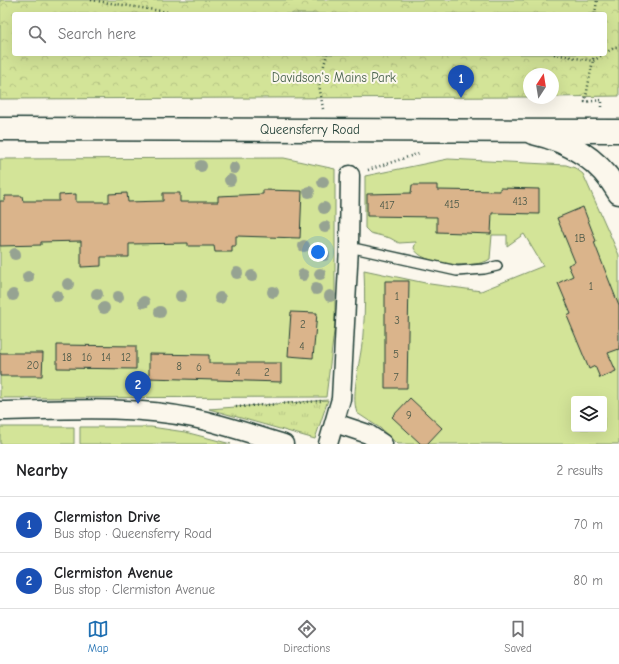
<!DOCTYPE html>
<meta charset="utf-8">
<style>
:root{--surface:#fff;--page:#f2f2f2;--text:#202124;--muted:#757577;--line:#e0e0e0;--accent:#1f6fb2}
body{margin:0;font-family:"Comic Neue",sans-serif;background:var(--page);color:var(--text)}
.controls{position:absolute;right:12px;bottom:12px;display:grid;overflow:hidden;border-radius:4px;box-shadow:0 4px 16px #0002}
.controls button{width:36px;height:36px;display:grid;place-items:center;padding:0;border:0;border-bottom:1px solid var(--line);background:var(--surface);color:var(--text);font:20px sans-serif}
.compass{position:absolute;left:523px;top:68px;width:36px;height:36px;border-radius:50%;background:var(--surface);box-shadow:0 4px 16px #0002;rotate:12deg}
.you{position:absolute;left:318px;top:252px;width:14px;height:14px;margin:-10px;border:3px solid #fff;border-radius:50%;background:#1a73e8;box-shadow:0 0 0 6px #1a73e833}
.badge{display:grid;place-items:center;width:26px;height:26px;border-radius:50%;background:var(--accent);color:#fff;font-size:13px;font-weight:700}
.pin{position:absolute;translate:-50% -33px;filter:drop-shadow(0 1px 2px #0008)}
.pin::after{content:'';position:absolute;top:21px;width:14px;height:12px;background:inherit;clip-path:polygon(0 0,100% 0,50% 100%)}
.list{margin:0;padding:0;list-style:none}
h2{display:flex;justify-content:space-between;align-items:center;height:52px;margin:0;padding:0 16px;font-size:17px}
h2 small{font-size:13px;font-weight:400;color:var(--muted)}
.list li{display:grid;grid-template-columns:26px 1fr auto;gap:12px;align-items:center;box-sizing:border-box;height:56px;padding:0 16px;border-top:1px solid var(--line)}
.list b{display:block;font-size:15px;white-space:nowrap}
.list p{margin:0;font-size:13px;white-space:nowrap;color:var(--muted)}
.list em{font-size:13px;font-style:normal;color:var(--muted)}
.icon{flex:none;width:22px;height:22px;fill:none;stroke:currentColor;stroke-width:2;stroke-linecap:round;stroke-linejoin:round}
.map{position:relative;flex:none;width:619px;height:444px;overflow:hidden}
.search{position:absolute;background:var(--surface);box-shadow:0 4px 16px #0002;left:12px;right:12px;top:12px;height:44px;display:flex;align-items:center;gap:10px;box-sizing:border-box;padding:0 14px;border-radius:4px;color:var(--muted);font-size:15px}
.sheet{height:164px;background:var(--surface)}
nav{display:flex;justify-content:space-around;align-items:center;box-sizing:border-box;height:56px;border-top:1px solid var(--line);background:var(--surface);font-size:11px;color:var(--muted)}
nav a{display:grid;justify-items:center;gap:2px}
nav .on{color:var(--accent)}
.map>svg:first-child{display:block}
</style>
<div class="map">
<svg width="619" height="444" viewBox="0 0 619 444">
<defs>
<pattern id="grass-tufts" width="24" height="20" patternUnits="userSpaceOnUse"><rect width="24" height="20" fill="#d3e498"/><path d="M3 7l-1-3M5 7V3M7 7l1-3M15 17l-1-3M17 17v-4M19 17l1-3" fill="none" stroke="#b5c484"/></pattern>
<pattern id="forest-crowns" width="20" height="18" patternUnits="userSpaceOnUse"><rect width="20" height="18" fill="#d3e498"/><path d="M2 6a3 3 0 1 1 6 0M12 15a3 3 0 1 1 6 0" fill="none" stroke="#b5c484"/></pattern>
</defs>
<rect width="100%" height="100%" fill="#fbf7ec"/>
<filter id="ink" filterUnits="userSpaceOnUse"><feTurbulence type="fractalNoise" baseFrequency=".025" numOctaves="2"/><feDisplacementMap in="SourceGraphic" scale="8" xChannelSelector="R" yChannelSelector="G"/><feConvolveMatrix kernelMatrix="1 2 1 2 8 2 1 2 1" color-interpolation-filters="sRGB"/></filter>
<g filter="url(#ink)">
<!-- grass -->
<path fill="url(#grass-tufts)" stroke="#799066" d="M328,400L315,439L209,409Z"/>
<!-- forest -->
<path fill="url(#forest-crowns)" stroke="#799066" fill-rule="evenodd" d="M0,0H619V96L553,97V74H529V97L0,99ZM14,14H605V54H14Z"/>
<!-- garden -->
<path fill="#d3e498" stroke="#799066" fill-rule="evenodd" d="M284,158L335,169V323L326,397L0,398V159Z
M448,159L566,165L575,168L583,174L619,255V444H397L380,428L357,413C350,394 362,356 363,334C365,313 365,292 364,270L430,284L481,291L543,266L524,234L507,246V235H492L490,259C476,270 420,265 414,248L416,242L399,243L390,238L370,233L365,228V176ZM574,399H604V429H574Z
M0,427H74V444H0Z
M80,427H151L185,432L231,444H80Z"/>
<!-- building -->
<path fill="#dab48b" stroke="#1f3d34" d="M412,185H437V190L500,191V188L539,189V214L492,213L491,234L437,232V217L367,216V194L411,193Z
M263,190L302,191L300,238L236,236V246H232V252H215L214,246H188V243L129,244V257H101V266L81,267V241L41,242V245L0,246V201H5V196H22L23,201H59V195L76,194V202H109V194L127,193L128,202L163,201V193H180V202H218V196L263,194Z
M583,207L596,241L594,242L619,306V349L608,353L616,371L600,378L595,366L589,369L567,316L571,314L558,283L573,276L568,265L575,262L557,218Z
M385,281H409L407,388H385Z
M291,312L317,313L313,358L288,356Z
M57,345L136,346V369L57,368Z
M0,353H43L42,376H0Z
M149,354L209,355V363H281V382L149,378Z
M410,398L442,428L427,444H421L392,417Z"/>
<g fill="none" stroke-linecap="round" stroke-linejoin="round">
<defs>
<path id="lane" d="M349,247L457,271L484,269L497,266"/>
<path id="street" d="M0,411C63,410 130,405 193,418C223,424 254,435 284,444
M335,423L368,434L383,444
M328,444L341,399L349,247L350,175"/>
<path id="secondary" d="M533,133C569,141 600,160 619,193"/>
<path id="primary" d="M0,129L619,131"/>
</defs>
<!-- lane casing -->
<use href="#lane" stroke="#1f3d34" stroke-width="12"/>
<!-- street casing -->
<use href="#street" stroke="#1f3d34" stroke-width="21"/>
<!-- secondary casing -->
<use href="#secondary" stroke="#1f3d34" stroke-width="25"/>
<!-- primary casing -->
<use href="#primary" stroke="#1f3d34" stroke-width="25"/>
<!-- path -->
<path stroke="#1f3d34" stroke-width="2.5" stroke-dasharray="1 3" stroke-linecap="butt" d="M91,0L180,14
M595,14L597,0
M605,53L619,45
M554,54L593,61L604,54
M594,54L585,102L602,100V110
M323,109L319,84L327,54
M368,170L420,153
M236,407L321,401"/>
<!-- lane -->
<use href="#lane" stroke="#fbf7ec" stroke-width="9"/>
<!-- street -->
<use href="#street" stroke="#fbf7ec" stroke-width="18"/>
<!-- secondary -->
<use href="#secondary" stroke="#fbf7ec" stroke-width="22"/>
<!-- primary -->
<use href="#primary" stroke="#fbf7ec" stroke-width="22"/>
</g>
<!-- trees -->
<g fill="#96a392">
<circle cx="201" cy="166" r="6"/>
<circle cx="234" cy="168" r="6"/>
<circle cx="230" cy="180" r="6"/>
<circle cx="323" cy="182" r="6"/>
<circle cx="309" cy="192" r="6"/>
<circle cx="324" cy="208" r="6"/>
<circle cx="325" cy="227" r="6"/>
<circle cx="304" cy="246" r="6"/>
<circle cx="15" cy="254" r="6"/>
<circle cx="324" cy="255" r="6"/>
<circle cx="237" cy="273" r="6"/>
<circle cx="320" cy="274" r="6"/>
<circle cx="303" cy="275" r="6"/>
<circle cx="252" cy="276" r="6"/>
<circle cx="28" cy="277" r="6"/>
<circle cx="68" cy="284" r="6"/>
<circle cx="316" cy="289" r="6"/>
<circle cx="273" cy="292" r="6"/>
<circle cx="97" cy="294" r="6"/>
<circle cx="13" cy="295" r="6"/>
<circle cx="57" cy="296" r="6"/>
<circle cx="181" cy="296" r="6"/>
<circle cx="330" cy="296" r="6"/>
<circle cx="118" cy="297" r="6"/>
<circle cx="220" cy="298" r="6"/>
<circle cx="144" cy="302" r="6"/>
<circle cx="104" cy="308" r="6"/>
<circle cx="160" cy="312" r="6"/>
</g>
</g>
<g text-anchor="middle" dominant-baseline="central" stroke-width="4" stroke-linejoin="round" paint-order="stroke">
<!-- number labels -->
<g font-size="11" fill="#4e5b4a">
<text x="520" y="201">413</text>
<text x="452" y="204">415</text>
<text x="387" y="205">417</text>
<text x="580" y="238">1B</text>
<text x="591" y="286">1</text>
<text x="397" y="296">1</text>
<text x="397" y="320">3</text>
<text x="303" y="324">2</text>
<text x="302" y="346">4</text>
<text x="396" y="354">5</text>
<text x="67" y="357">18</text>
<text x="87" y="357">16</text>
<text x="106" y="357">14</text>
<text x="126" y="357">12</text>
<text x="33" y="365">20</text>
<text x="179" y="366">8</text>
<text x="199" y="367">6</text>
<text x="238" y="372">4</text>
<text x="267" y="372">2</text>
<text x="396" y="377">7</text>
<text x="409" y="415">9</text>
</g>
<!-- park labels -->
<g font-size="13" fill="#435e48" stroke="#fbf7ec">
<text x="334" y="77">Davidson's Mains Park</text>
</g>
<!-- street labels -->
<g font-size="13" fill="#1f3d34" stroke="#fbf7ec">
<text x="310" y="129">Queensferry Road</text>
</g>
</g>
</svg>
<div class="controls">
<button><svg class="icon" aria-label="layers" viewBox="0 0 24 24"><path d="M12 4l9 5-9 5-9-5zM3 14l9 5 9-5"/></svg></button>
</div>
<svg class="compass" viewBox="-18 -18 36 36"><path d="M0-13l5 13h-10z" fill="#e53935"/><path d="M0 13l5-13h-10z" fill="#757577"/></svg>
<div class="you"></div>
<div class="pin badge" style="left:461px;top:98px;background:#1a4fb4">1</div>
<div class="pin badge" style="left:138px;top:404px;background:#1a4fb4">2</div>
<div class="search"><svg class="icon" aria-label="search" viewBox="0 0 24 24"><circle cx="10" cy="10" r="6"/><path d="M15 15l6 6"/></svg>Search here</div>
</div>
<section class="sheet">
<h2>Nearby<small>2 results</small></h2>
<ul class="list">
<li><span class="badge" style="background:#1a4fb4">1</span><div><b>Clermiston Drive</b><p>Bus stop · Queensferry Road</p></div><em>70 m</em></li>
<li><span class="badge" style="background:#1a4fb4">2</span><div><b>Clermiston Avenue</b><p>Bus stop · Clermiston Avenue</p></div><em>80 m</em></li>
</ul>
</section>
<nav>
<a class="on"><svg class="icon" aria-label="map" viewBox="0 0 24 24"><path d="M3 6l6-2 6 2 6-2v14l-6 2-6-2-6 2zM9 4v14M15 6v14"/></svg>Map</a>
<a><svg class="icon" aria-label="directions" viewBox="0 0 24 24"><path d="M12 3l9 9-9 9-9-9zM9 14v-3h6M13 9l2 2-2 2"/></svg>Directions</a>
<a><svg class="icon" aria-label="saved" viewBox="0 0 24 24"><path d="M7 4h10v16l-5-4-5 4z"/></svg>Saved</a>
</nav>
